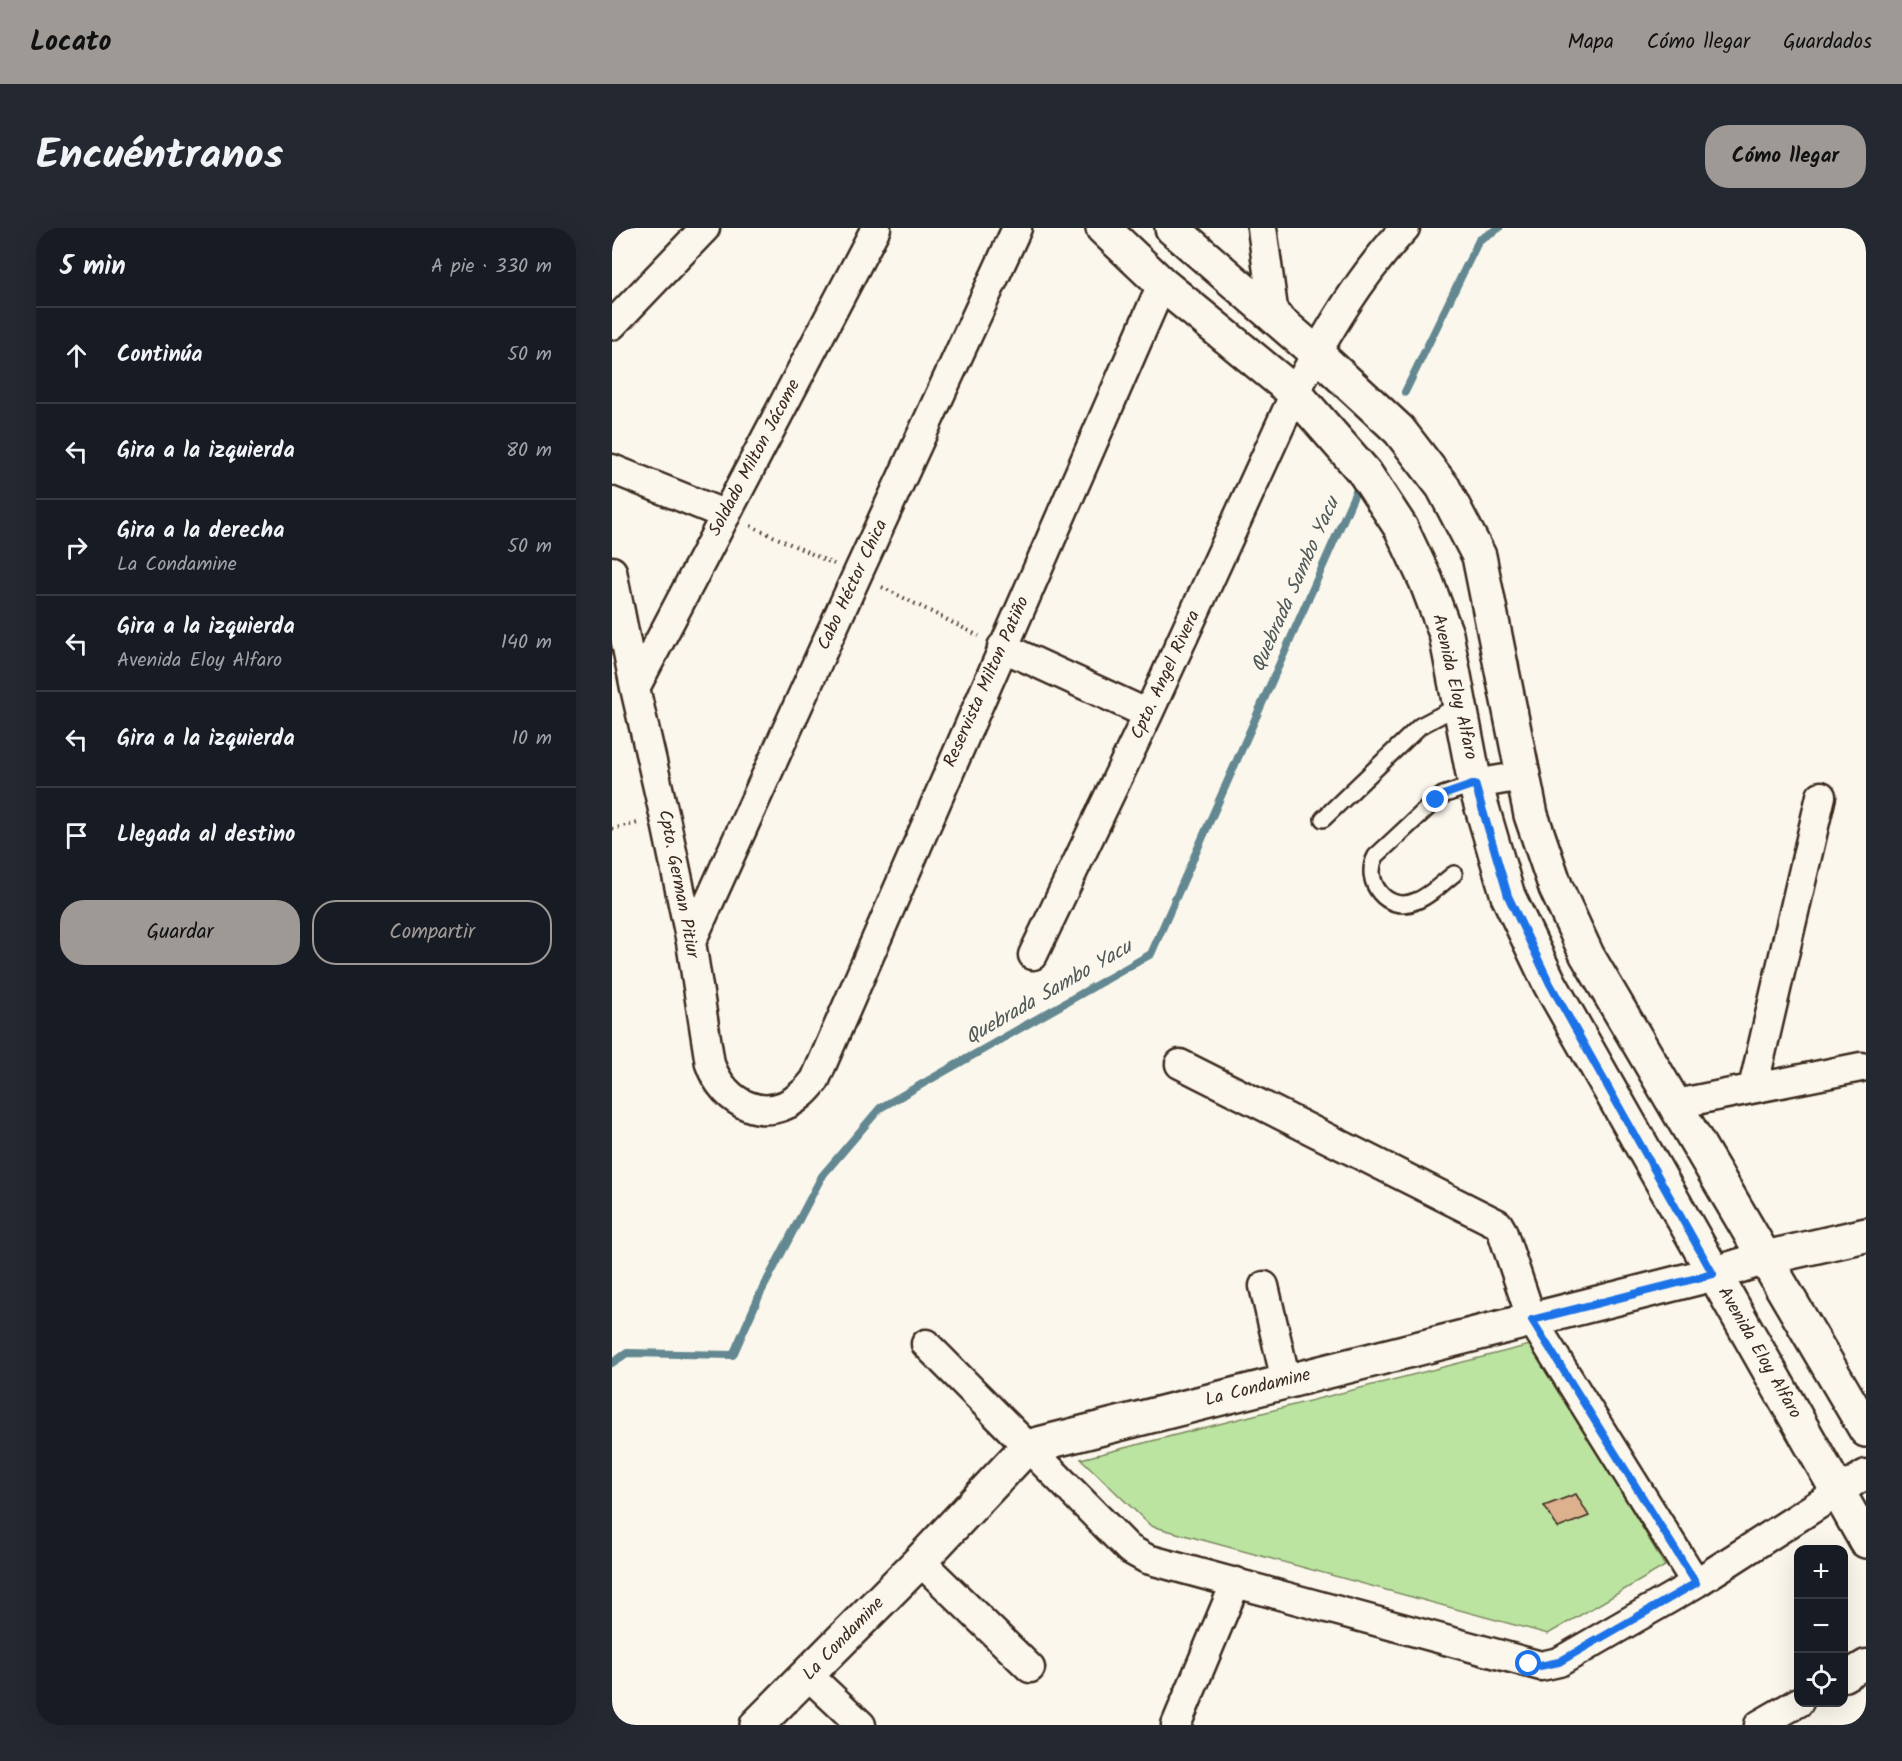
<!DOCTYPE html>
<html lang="es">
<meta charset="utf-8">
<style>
:root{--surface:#171b24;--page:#242831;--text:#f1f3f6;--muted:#9ea1a6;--line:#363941;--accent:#9f9995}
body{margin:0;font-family:Kalam,sans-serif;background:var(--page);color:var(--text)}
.controls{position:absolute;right:18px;bottom:18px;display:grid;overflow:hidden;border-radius:12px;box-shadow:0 6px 24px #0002}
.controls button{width:54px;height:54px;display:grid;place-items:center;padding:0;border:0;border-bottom:2px solid var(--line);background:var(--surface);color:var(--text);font:30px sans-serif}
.stop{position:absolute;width:18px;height:18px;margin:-14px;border:4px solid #1a73e8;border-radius:50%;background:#fff}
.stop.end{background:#1a73e8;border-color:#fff;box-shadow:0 2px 6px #0008}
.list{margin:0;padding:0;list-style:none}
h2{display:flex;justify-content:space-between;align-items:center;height:78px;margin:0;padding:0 24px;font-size:26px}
h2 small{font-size:20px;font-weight:400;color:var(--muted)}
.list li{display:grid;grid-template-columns:39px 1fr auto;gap:18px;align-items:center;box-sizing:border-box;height:96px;padding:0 24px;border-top:2px solid var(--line)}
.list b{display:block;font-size:22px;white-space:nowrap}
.list p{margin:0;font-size:20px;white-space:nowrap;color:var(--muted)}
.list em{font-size:20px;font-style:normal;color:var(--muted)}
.actions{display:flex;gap:12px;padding:18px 24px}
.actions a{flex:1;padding:14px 0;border:2px solid var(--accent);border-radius:24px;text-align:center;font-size:21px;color:var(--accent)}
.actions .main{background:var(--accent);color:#111}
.icon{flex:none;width:33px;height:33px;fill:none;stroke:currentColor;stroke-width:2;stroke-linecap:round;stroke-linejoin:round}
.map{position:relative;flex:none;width:1254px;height:1497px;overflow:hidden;border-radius:24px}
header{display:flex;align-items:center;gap:36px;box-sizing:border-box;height:84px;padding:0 30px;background:var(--accent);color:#111}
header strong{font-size:28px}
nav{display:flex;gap:33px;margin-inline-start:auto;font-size:21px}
.intro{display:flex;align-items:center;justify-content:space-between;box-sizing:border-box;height:144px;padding:0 36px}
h1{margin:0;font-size:42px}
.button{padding:15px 27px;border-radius:24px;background:var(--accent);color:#111;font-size:21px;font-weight:700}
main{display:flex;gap:36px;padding:0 36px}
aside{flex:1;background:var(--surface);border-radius:24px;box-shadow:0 6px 24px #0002}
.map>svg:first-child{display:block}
</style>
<header>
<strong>Locato</strong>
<nav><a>Mapa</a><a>Cómo llegar</a><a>Guardados</a></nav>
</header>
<div class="intro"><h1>Encuéntranos</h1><a class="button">Cómo llegar</a></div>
<main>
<aside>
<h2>5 min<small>A pie · 330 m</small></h2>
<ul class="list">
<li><svg class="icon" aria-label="ahead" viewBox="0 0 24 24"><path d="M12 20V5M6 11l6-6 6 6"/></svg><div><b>Continúa</b></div><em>50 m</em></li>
<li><svg class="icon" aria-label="left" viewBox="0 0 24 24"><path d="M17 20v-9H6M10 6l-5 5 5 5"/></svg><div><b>Gira a la izquierda</b></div><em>80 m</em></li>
<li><svg class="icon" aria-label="right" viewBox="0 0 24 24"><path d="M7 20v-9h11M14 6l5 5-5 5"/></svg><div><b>Gira a la derecha</b><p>La Condamine</p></div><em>50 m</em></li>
<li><svg class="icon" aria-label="left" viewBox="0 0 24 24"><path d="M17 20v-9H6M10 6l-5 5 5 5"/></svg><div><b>Gira a la izquierda</b><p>Avenida Eloy Alfaro</p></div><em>140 m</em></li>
<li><svg class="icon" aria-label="left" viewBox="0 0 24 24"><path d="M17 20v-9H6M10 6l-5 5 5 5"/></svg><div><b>Gira a la izquierda</b></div><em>10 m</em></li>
<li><svg class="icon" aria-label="arrive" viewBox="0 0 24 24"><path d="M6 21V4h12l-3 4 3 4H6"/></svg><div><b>Llegada al destino</b></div></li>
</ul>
<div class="actions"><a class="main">Guardar</a><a>Compartir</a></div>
</aside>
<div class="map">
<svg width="1254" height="1497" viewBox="0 0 1254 1497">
<rect width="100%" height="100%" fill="#fbf7ec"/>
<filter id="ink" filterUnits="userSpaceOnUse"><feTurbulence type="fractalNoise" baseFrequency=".0167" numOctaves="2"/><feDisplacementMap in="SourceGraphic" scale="12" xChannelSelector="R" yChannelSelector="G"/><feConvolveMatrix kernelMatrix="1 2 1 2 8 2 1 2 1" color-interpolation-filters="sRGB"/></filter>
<g filter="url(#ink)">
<!-- green -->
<path fill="#bbe4a0" stroke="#7b875f" stroke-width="1.5" d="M922,1116L1053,1338L936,1406L539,1298L469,1231Z"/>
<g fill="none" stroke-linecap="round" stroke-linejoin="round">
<!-- stream -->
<path stroke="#638891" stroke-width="8" d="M793,164L867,12L887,0
M0,1135L15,1125L121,1127L148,1066L210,948L268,880L539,726L745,261"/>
</g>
<!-- building -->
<path fill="#ddb18e" stroke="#3b2a1e" stroke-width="1.5" d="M964,1266L977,1288L946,1300L932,1278Z"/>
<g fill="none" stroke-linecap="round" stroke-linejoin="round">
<defs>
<path id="lane" d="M711,591L808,498L848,477
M842,646C831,654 818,668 804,673C775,686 750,653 764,628L824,572L831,567L863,556"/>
<path id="street" d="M650,0L662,88
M0,97L93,0
M0,241L114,287
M0,343L23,460L53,590L79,714L98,836C112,876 155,898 190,866C195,862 199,857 203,852L550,56
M390,419L536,486
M23,460L264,0
M863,556L911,548
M79,714L245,347L405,0
M421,727L536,486L683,165C714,106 748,48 793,0
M568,836L886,996L890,1003L920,1092L1084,1355
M1141,860L1209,568
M1064,876L1249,839
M652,1058L674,1153
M314,1116L517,1321L535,1331L929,1438L947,1434L1084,1355L1254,1246
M308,1333L418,1440
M196,1447L249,1497
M1232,1449L1254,1436
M564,1497L624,1354
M1147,1497L1187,1474"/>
<path id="secondary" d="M491,0L550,56L683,165L753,245L789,300L814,353L834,406L863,556L896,668L938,756L1254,1313
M560,0L704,125L787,202L831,259L867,328L919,587L944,660L975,727L1254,1202
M145,1497L308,1333L415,1219L1101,1046L1153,1030L1254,1007"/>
</defs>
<!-- lane casing -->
<use href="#lane" stroke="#3b2a1e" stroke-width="20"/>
<!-- street casing -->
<use href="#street" stroke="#3b2a1e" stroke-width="33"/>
<!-- secondary casing -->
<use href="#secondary" stroke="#3b2a1e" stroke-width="38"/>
<!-- path -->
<path stroke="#3b2a1e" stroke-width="4" stroke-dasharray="1.5 4.5" stroke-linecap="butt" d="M139,298L222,336
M270,359L367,408
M0,601L26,595"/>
<!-- lane -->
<use href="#lane" stroke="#fbf7ec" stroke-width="15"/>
<!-- street -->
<use href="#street" stroke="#fbf7ec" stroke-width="28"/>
<!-- secondary -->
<use href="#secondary" stroke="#fbf7ec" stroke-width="33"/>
</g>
</g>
<g fill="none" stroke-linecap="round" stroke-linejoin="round" filter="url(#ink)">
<!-- route -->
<path stroke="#1a73e8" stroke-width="8" d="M824,572L831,567L863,556L896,668L938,756L1101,1046L920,1092L1084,1355L947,1434L928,1438L917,1436"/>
</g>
<g text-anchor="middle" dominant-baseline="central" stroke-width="4.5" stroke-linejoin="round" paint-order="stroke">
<!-- street labels -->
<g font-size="18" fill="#3b2a1e" stroke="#fbf7ec">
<text transform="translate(143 230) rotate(-62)">Soldado Milton Jácome</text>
<text transform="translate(241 357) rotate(-65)">Cabo Héctor Chica</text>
<text transform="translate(554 447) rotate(-65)">Cpto. Angel Rivera</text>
<text transform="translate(375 454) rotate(-66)">Reservista Milton Patiño</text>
<text transform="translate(842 459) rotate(77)">Avenida Eloy Alfaro</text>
<text transform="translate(66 656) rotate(79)">Cpto. German Pitiur</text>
<text transform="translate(1147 1125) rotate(60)">Avenida Eloy Alfaro</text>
<text transform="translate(646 1160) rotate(-14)">La Condamine</text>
<text transform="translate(232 1411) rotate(-46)">La Condamine</text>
</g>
<!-- water labels -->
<g font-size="20" font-style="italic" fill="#4f5958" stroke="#fbf7ec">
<text transform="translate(684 357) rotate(-66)">Quebrada Sambo Yacu</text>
<text transform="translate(437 765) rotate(-30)">Quebrada Sambo Yacu</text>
</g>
</g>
</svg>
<div class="controls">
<button>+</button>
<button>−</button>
<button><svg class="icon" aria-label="locate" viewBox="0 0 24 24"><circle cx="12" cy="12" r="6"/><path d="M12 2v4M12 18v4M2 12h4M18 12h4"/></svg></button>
</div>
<div class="stop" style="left:917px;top:1436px"></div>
<div class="stop end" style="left:824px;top:572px"></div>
</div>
</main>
